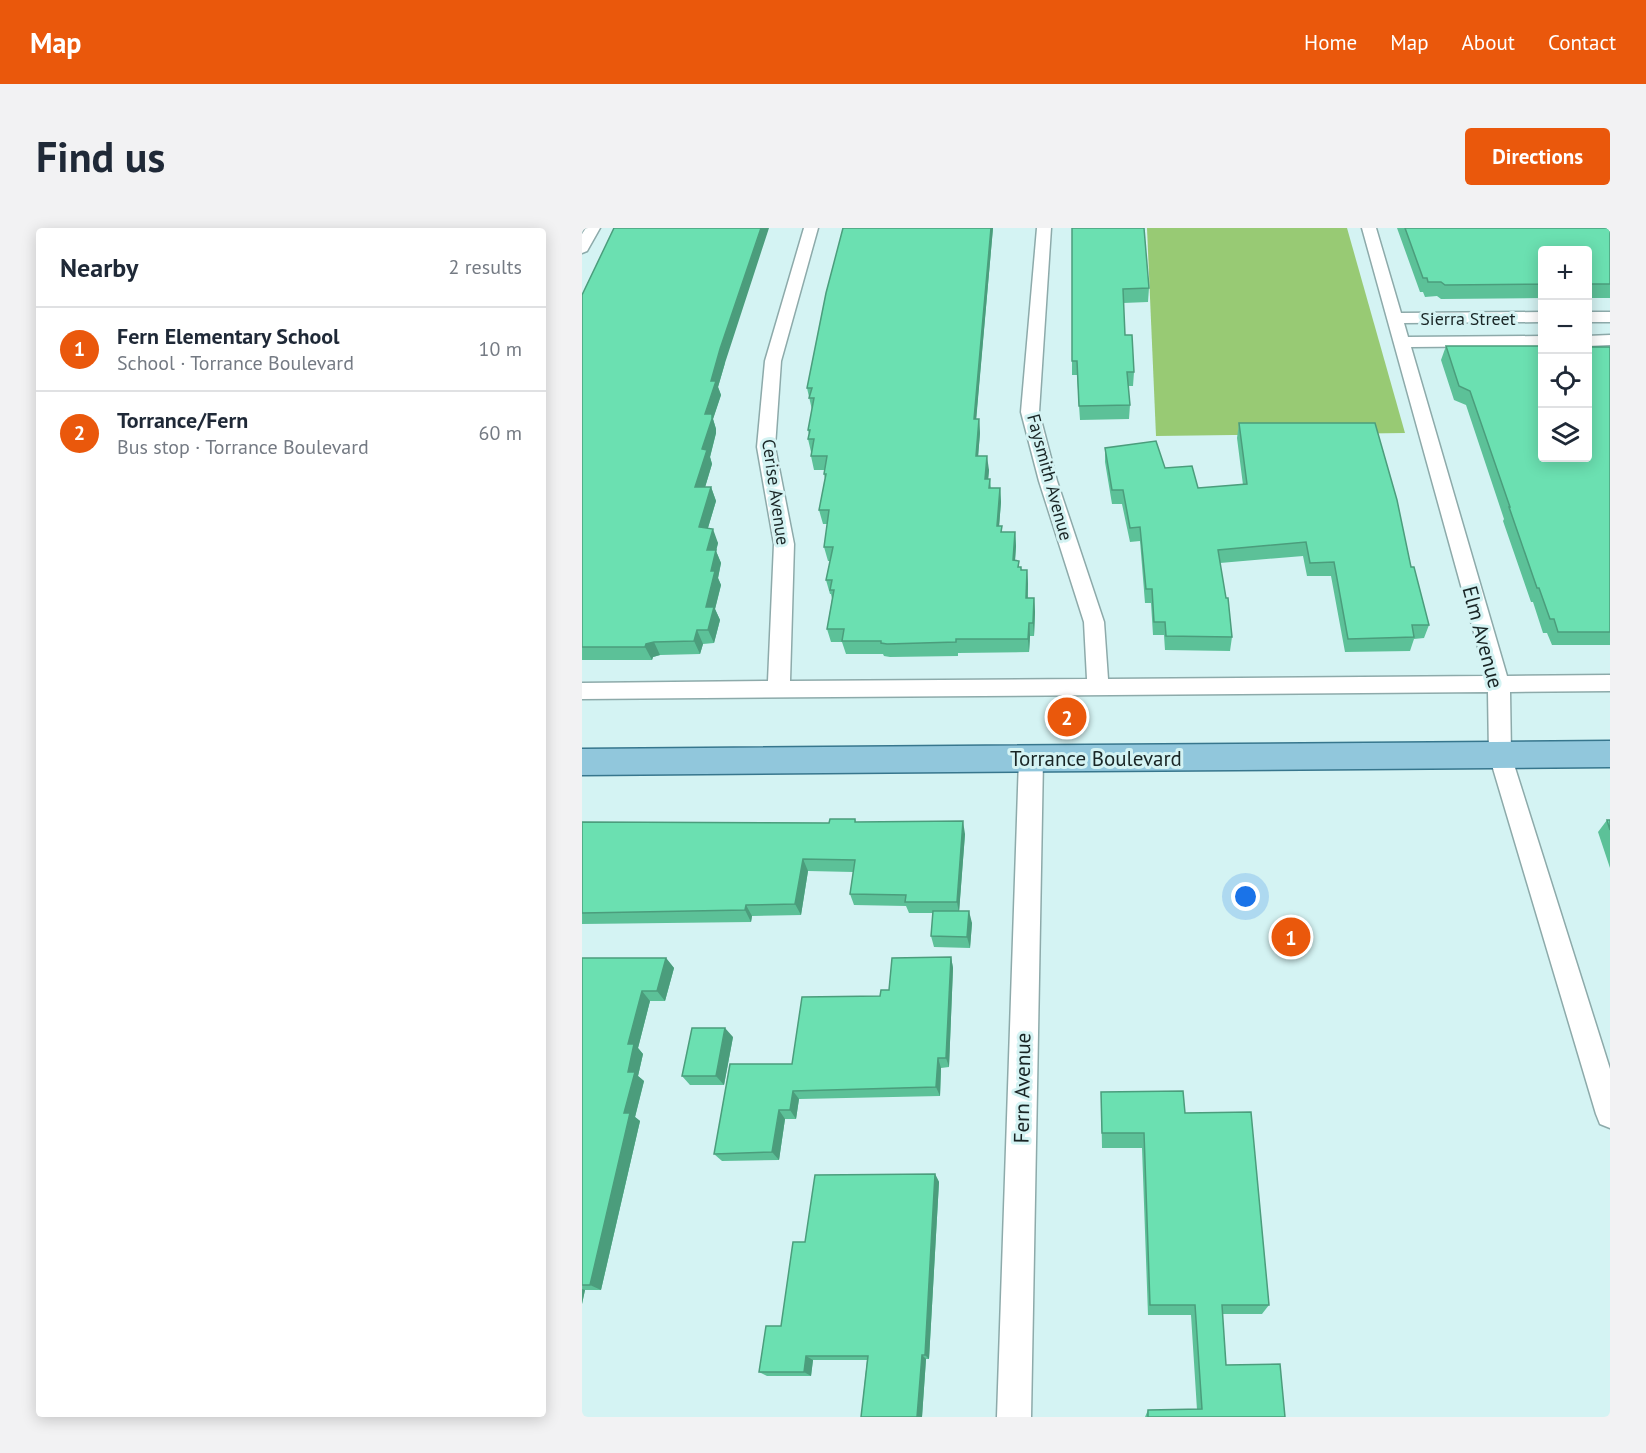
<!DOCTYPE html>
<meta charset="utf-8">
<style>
:root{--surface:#fff;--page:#f2f2f3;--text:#1f2937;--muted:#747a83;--line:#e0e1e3;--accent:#ea580c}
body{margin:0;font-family:"PT Sans",sans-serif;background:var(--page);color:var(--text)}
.controls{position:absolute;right:18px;top:18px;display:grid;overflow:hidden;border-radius:6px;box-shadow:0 3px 15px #0003}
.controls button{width:54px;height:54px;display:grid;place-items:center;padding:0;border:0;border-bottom:2px solid var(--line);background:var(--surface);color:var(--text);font:30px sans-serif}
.you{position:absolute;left:664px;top:669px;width:21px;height:21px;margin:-15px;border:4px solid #fff;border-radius:50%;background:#1a73e8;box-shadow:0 0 0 9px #1a73e833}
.badge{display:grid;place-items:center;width:39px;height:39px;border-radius:50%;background:var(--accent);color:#fff;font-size:20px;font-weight:700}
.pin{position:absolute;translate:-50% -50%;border:3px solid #fff;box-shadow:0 2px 6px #0006}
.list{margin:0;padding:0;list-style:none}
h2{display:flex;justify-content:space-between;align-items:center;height:78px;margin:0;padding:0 24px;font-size:26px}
h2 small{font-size:20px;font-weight:400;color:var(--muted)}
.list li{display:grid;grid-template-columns:39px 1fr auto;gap:18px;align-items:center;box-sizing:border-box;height:84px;padding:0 24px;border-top:2px solid var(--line)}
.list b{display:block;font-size:22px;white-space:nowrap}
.list p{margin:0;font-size:20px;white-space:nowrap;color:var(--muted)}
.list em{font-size:20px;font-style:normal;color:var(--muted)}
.icon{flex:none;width:33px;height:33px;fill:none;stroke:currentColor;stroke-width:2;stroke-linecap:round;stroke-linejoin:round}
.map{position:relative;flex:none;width:1028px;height:1189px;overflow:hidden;border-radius:6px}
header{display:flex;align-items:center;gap:36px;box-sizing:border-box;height:84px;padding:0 30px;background:var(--accent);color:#fff}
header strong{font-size:28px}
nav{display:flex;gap:33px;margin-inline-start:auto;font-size:21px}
.intro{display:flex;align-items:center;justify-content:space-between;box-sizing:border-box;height:144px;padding:0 36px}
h1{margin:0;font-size:42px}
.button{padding:15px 27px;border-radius:6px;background:var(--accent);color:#fff;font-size:21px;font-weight:700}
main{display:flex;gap:36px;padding:0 36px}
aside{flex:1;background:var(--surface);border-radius:6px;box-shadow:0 3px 15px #0003}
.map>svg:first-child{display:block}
</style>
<header>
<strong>Map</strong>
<nav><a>Home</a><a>Map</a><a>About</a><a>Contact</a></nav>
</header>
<div class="intro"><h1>Find us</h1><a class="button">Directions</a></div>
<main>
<aside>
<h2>Nearby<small>2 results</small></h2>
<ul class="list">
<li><span class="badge">1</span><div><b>Fern Elementary School</b><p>School · Torrance Boulevard</p></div><em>10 m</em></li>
<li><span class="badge">2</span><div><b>Torrance/Fern</b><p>Bus stop · Torrance Boulevard</p></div><em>60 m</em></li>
</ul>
</aside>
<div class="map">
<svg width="1028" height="1189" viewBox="0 0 1028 1189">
<rect width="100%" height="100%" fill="#d4f3f3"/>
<!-- green -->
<path fill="#98ca74" d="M565,0H765L823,205L574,208Z"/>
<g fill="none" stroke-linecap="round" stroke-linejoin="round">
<defs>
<path id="street" d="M4,0H18L5,23L0,25V6Z
M222,0H236L199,133L193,219L212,316L208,453L505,451L502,394L457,253L439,184L455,0H469L457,184L475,253L522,394L526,451L904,448L780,0H794L819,85L960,84V94L822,95L826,109L960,108V118L829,119L925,448L1028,447V463L928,464L929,527L1028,841V900L1018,896L1014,886L907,527L906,464L0,471V455L186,453L192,316L175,219L183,133Z
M1005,84H1028V94H1005Z
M1028,107V117L1005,118V108Z
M449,522L457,525L461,531L449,1189H415L437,531L441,525Z"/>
<path id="primary" d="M1028,513V539L0,547V521Z"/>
</defs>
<!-- street casing -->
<use href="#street" stroke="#8daaaa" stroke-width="3"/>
<!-- primary casing -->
<use href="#primary" stroke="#37768d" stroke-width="3"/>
<!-- street -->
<use href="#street" fill="#fff" fill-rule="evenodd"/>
<!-- primary -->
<use href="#primary" fill="#91c7dc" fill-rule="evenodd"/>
</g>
<!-- wall -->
<path fill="#5cc198" d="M261,0H411L394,191H397L398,205L396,228L407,242L406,251H408L409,260H418L419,274L417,298L420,304H433L434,318L433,333H437V339L440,342H445L446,356V370H452L453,384L452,408H448L447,424L376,425V428L308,429L302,428L301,426H264L260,414H249L245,401L250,371L249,366H248L244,352L248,333H246L242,319L246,296H241L237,282L243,251L242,246L243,242H232L229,228V224L226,211L227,206L226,202L230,182L225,160Z
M490,0L567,60L566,74L541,75L543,107L552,144L551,158H546L548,177L547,191L498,192L495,147H490Z
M815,0H1028V70H1005V22H960V70L859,71L855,68L843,69L841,64H838Z
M0,67L143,135L136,159L139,167L131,191L134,201V205L128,229L130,236L123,259H129L134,273L126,300L136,315L134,323L139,335L136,350L139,357L133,381L138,392L132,415L121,416L118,426L78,427L71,429L70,432H0Z
M864,118L1028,119V417H970L965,405H961L951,374H949L921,293L922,291L884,177L872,172L859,132Z
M657,195L829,339L847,397L842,410L832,411L828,423L763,424L749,348H725L721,328L638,335L650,409L648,423L583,422L582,407H571L569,375H563L558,313L548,314L540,276H530L523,234V220L583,240L616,260L661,257L655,210Z
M273,591L274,594L383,606L377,683L390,695L388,720L352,719L349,708L351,685H327L324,678L272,677L268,666L271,644L226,643L219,687L170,688L169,694L0,696V594L247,595Z
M1025,592H1028V640L1016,604Z
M369,729L371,740L367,839L359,840L358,868L217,871L214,891H203L197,932L140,933L132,926L210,836L307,762Z
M0,730H84L92,740L83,773H68L56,820L61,826L56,848L62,853L53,889L58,893L19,1062H3L0,1076Z
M151,809L142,857H108L100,848Z
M519,864L603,885L687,1077L680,1086H640L644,1137L703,1189H563L566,1182H615L609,1087H566L560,920H520Z
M353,946L357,954L347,1131H344L340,1189H279L285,1132H231L229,1148H185L177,1144L199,1098L223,1014Z"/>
<!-- shaded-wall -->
<path fill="#4b9d7c" d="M179,0H187L143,135L136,159L139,167L131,191L134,201V205L128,229L130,236L119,273L113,259L120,221L123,186L129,153L138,121Z
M409,0H411L393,205L392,191Z
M397,191L398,205L395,242L394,228Z
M405,228L407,242L405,265L403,251Z
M129,259L134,273L122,313L117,299Z
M418,260L419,274L416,312L415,298Z
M131,301L136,315L134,323L139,335L136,350L139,357L133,381L138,392L132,415L126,402L124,379L129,343L125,322Z
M433,304L434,318L432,346L431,332Z
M445,342L446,356L445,384L444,370Z
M452,370L453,384L452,408L451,395Z
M447,395L448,408L447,424L446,411Z
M115,402L121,416L118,426L112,413Z
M72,414L78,427L71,429L70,432L63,419L64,416Z
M381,593L383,606L377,685L375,674Z
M221,631L226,643L219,687L213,676Z
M164,677L170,688L169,694L163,682Z
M387,683L390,695L388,720L385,709Z
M369,729L371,740L367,839L364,830Z
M84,730L92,740L83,773L75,763Z
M60,763L68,773L56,820L61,826L56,848L62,853L53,889L58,893L19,1062L8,1057L42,885L46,844V816Z
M143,800L151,809L142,857L134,848Z
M356,830L359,840L358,868L354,859Z
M211,863L217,871L214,891L208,882Z
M197,882L203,891L197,932L190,924Z
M353,946L357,954L347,1131L343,1127Z
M0,1061L3,1062L0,1076Z
M340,1127L344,1131L340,1189H335Z
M224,1128L231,1132L229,1148L222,1144Z"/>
<!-- building -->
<path fill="#6be0b1" stroke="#4b9d7c" stroke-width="1.5" d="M32,0H179L138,121L129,153H134L123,186H130V191L120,221L125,222L113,259H129L117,299L131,301L125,322H134L129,343H133L124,379H132L126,402H115L112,413L72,414L64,416L63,419H0V67Z
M261,0H409L392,191H397L394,228H405L403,251H408L407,260H418L415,298H420L419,304H433L431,332L437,333L436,339H439V342H445L444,370H452L451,395H447L446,411H374V414L305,416L299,415V413H260L262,401H245L252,362H248L250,352H244L251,319H242L247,282H237L244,246H242L245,228H229L232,211H226L228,202H226L232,170H227L230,160H225L244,65Z
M490,0H562L567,60L541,61L543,107H550L552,144H545L548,177L497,178L495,133H490Z
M823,0H1028V56H1005V22H960V56L863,57L859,54H846L845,50H841Z
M864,118H960V230H1005V119H1028V404H976L972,391H968L957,360H955L927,279H928L888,163L877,158Z
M657,195H793L815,272L829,339H832L847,397H830L832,409L766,411L752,334L728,335L724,314L636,322L644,370H646L650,409L584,408L583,394H572L570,361H564L558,299L548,300L541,262H530L523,220L574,213L583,240L610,238L616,260L665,256Z
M248,591H273V594L381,593L375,674H323L324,667L268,666L273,632L221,631L213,676L164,677L163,682L0,685V594L247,595Z
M1025,592H1028V602Z
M351,683H387L385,709L349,708Z
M369,729L364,830H356L354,859L211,863L208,882H197L190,924L132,926L148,836H210L220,769L298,768L299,762H307L310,730Z
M0,730H84L75,763H60L46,816H52L46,844H53L42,885H48L8,1057H0Z
M110,800H143L134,848H100Z
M601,863L603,885L669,884L687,1077H640L644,1137L698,1136L703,1189H566V1182L620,1181L613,1077H568L562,905H520L519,864Z
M353,946L343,1127H340L335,1189H279L286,1128H224L222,1144H177L184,1098H199L211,1014H223L233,947Z"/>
<g text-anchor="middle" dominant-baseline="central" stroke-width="6" stroke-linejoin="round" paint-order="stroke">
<!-- far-street labels -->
<g font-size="18" fill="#192525" stroke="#d4f3f3">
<text x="886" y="90">Sierra Street</text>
<text transform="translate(468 249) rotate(75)">Faysmith Avenue</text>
<text transform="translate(194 264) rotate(82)">Cerise Avenue</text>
</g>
<!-- street labels -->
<g font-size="21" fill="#192525" stroke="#d4f3f3">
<text transform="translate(901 409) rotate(75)">Elm Avenue</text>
<text x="514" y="530">Torrance Boulevard</text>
<text transform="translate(440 860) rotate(-89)">Fern Avenue</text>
</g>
</g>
</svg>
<div class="controls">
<button>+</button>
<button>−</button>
<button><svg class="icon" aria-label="locate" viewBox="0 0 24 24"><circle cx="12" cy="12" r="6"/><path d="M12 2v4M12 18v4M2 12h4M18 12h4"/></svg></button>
<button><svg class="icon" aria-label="layers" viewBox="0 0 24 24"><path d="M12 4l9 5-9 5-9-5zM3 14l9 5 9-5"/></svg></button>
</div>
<div class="you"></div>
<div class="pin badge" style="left:709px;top:709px">1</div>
<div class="pin badge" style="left:485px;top:489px">2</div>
</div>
</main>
